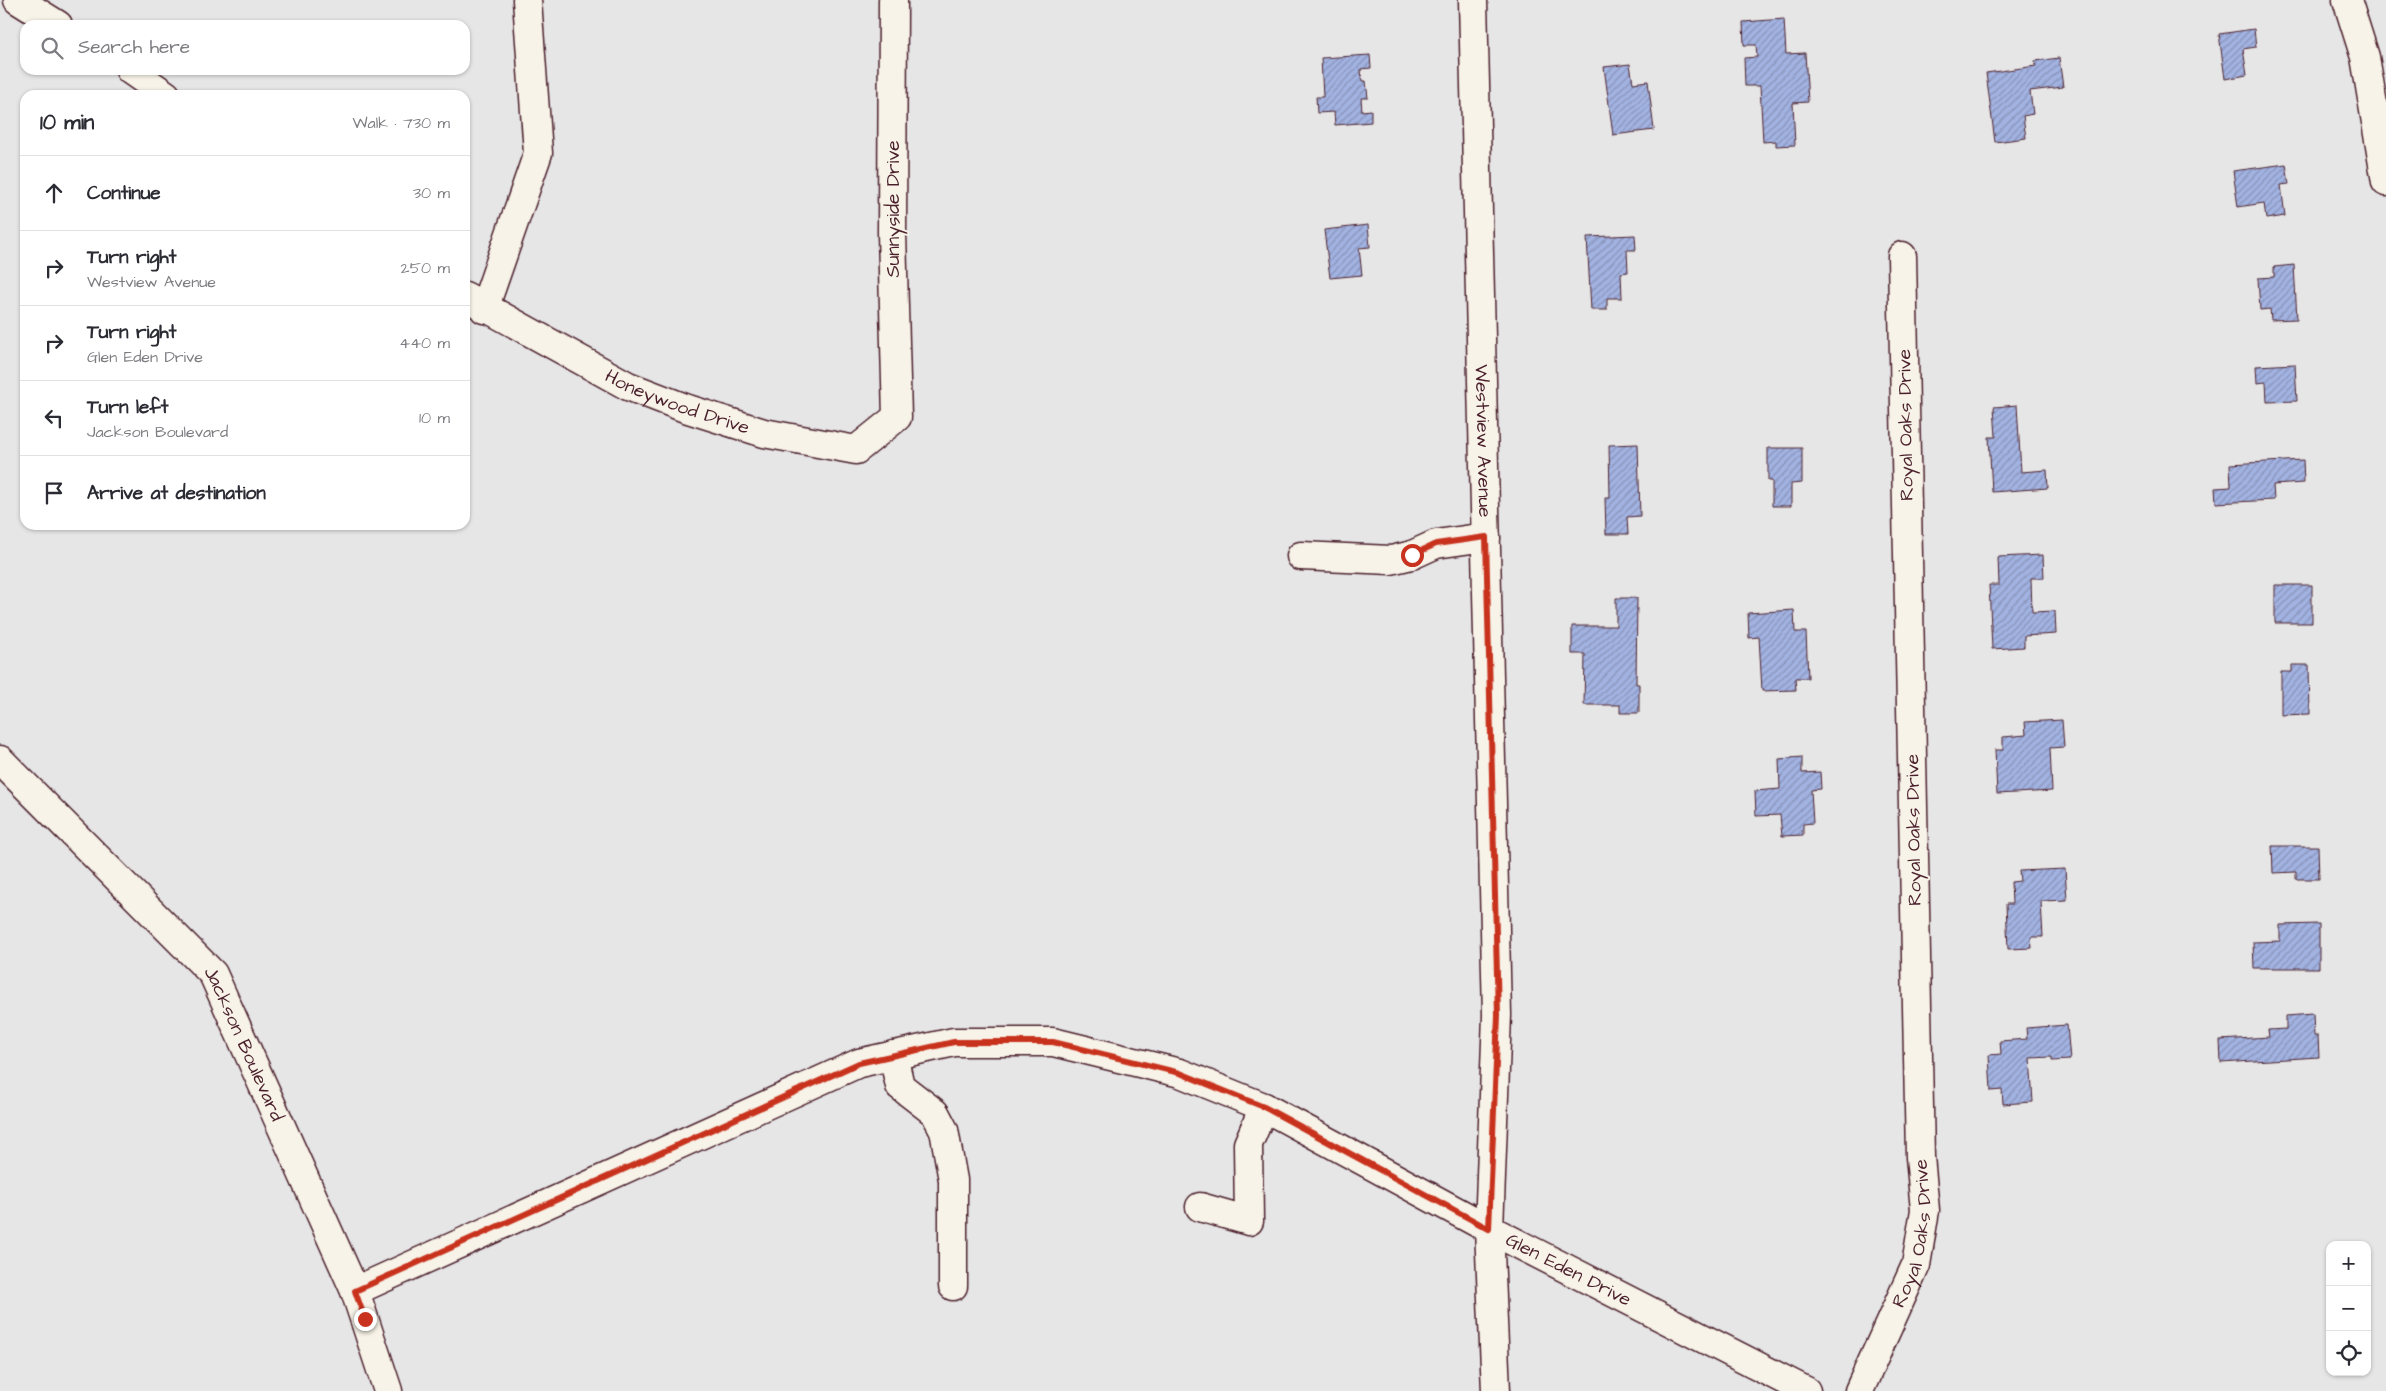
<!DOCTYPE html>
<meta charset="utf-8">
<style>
:root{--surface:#fff;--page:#f7f7f7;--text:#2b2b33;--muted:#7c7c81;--line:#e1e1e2}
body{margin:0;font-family:"Architects Daughter",sans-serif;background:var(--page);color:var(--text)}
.controls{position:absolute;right:15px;bottom:15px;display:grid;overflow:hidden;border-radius:10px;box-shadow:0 1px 4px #0004}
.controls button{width:45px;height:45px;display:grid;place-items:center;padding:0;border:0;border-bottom:1px solid var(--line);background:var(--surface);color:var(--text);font:25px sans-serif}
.stop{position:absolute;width:15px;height:15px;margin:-11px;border:4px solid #c8321e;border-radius:50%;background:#fff}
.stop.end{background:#c8321e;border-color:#fff;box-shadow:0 1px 5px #0008}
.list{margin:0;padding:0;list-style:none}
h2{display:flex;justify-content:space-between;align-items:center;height:65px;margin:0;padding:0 20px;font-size:21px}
h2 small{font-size:16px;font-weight:400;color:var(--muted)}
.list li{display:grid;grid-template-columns:32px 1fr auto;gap:15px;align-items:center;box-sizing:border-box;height:75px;padding:0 20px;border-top:1px solid var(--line)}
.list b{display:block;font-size:19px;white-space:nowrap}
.list p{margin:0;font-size:16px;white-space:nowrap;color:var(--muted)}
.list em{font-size:16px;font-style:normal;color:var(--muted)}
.icon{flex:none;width:28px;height:28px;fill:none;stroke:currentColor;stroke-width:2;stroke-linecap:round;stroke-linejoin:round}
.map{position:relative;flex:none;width:2386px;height:1391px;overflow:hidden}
.search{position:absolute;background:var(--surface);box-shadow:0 1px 4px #0004;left:20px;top:20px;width:450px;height:55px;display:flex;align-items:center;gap:12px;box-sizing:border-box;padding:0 18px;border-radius:15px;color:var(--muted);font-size:19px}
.panel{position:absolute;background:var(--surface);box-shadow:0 1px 4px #0004;left:20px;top:90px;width:450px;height:440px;border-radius:15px}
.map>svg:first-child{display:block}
</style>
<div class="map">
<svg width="2386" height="1391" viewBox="0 0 2386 1391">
<defs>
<pattern id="building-hatch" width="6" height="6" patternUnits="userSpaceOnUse" patternTransform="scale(1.25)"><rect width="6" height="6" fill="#a2b3e2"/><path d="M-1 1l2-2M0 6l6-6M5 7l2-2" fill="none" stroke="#8691b7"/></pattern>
</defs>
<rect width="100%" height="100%" fill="#e6e6e7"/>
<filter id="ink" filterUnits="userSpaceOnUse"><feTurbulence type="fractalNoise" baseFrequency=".02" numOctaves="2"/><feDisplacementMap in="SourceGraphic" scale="10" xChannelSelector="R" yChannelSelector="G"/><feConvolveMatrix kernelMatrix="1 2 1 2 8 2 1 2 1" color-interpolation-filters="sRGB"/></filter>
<g filter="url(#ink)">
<!-- building -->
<path fill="url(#building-hatch)" stroke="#4a1f2b" d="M1784,19L1786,54L1805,53L1808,102L1793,103L1795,145L1776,146V141L1763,142L1760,86H1745L1744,58L1757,57L1756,45H1744L1743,22Z
M2254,29L2256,47L2243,49L2247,75L2225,79L2219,34Z
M1370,55L1371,68L1361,69L1362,81H1366L1368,98H1361L1362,111L1371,110V122L1335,125L1334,112L1317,113L1316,97H1323L1321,58Z
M2059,58L2063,87L2030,91L2033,114L2023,116L2026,138L1995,142L1986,73L2036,66L2035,61Z
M1630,64L1633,83L1648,81L1654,130L1613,135L1604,67Z
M2286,164L2289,184L2281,185L2285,216L2266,219L2264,203L2238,207L2233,171Z
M1368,225L1370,247L1359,248L1362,275L1330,278L1324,230Z
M1635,235L1636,250H1627L1628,272L1621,273L1622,298H1607V310H1591L1587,237Z
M2294,265L2297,319L2271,320L2270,309L2260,310L2258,278L2274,277V267Z
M2295,364L2297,401L2267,402L2266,382L2257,383L2256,366Z
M2017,405L2021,472L2047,470L2048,488L1992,492L1989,437H1996L1994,407Z
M1638,444L1640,516L1627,517L1628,534H1606L1605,498H1610L1609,445Z
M1768,448H1802V483L1791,484V506H1772V481H1768Z
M2303,460L2304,483L2273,485L2274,500L2216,503L2215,488L2231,487L2230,464Z
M2043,555L2044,578H2031L2032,612L2055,611L2056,634L2024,636V647L1992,649L1989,585H1999L1998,557Z
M2275,585H2312V623H2275Z
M1616,598H1637L1636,684H1639V713H1620V705H1584L1585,654H1572V626H1616Z
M1794,610L1795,632H1806L1808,678H1795L1796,690L1762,691L1759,637L1749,638L1748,613Z
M2292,665H2309L2310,714L2281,715V672H2292Z
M2062,720L2064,747L2050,748L2052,791L1997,794L1995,750H2003V737L2026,735L2025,722Z
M1802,757V773L1820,772L1821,789L1811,790L1813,823L1803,824V835L1782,836L1780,815L1756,816L1755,791L1780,789L1779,759Z
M2272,846H2318L2319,879H2296V872L2273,873Z
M2065,869L2067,900L2041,901L2043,937H2031L2032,948L2008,949L2006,904H2012L2011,882L2020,881L2019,871Z
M2319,924V968H2254L2253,942L2280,941V925Z
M2313,1014L2314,1036H2318L2319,1057L2221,1063L2220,1040L2269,1037L2268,1030L2286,1029V1016Z
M2067,1025L2070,1060L2052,1061V1057L2030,1058L2033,1102L2003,1104L2002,1090L1991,1091L1989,1055L2001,1054L2000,1041L2027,1039L2026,1028Z"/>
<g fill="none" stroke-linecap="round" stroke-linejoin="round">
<defs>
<g id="minor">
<path d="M18,0L58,25"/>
<path id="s1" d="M1473,0L1497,1015L1489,1229L1496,1391"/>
<path d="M2347,0L2365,57L2386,182"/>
<path d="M130,70L166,95"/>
<path id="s2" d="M465,296L628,386L685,408L764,433L856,450L897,417L892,233L893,0"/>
<path d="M484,309L538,153L527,0"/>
<path d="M1301,556L1391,560L1412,555L1436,544L1486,537"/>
<path id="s3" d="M0,760L213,974L355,1291L388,1391"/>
<path d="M893,1055L900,1086L935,1113L944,1130L953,1180V1286"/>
<path d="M1200,1207L1249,1221L1248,1144L1264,1107"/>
<path id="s4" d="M355,1291L859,1063L954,1042H1053L1180,1073L1264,1107L1489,1229L1806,1391"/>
<path id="s5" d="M1859,1391L1916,1265L1925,1210L1920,1157L1902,256"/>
</g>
</defs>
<!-- minor casing -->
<use href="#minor" stroke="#4a1f2b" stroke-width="31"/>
<!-- minor -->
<use href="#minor" stroke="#f7f3e8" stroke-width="28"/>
</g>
</g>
<g fill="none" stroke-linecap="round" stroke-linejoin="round" filter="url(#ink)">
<!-- route -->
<path stroke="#c8321e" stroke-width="6" d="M365,1319L355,1291L859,1063L954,1042H1053L1180,1073L1264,1107L1489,1229L1498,1015L1486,537L1436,544L1412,555"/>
</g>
<g text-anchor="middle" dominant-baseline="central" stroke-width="4" stroke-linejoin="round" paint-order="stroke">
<!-- street labels -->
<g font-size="19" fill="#4a1f2b" stroke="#f7f3e8">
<text transform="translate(893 209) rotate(-90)">Sunnyside Drive</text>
<text stroke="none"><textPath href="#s2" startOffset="238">Honeywood Drive</textPath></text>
<text transform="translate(1906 425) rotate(-91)">Royal Oaks Drive</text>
<text stroke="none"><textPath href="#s1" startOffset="441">Westview Avenue</textPath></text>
<text transform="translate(1914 830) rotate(-91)">Royal Oaks Drive</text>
<text stroke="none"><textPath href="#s3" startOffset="378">Jackson Boulevard</textPath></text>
<text stroke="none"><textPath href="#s5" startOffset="169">Royal Oaks Drive</textPath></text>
<text stroke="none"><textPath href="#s4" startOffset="1316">Glen Eden Drive</textPath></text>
</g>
</g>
</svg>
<div class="controls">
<button>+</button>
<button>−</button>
<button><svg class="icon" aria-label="locate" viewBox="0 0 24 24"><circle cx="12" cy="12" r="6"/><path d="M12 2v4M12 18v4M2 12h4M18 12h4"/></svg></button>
</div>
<div class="stop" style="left:1412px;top:555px"></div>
<div class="stop end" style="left:365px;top:1319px"></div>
<div class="search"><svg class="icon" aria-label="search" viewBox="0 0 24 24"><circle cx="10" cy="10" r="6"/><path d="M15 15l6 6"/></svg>Search here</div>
<section class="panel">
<h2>10 min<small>Walk · 730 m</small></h2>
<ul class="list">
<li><svg class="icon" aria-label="ahead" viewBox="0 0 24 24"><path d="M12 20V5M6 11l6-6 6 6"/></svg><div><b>Continue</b></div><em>30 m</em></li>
<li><svg class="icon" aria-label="right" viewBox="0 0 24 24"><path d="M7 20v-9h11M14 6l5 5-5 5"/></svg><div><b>Turn right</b><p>Westview Avenue</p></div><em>250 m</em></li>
<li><svg class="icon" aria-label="right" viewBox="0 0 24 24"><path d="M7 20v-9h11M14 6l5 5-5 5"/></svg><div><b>Turn right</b><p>Glen Eden Drive</p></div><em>440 m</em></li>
<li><svg class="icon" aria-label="left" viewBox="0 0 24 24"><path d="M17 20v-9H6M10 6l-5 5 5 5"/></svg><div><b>Turn left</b><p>Jackson Boulevard</p></div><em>10 m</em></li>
<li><svg class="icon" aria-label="arrive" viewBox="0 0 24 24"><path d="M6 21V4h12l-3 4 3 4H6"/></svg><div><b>Arrive at destination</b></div></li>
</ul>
</section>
</div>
